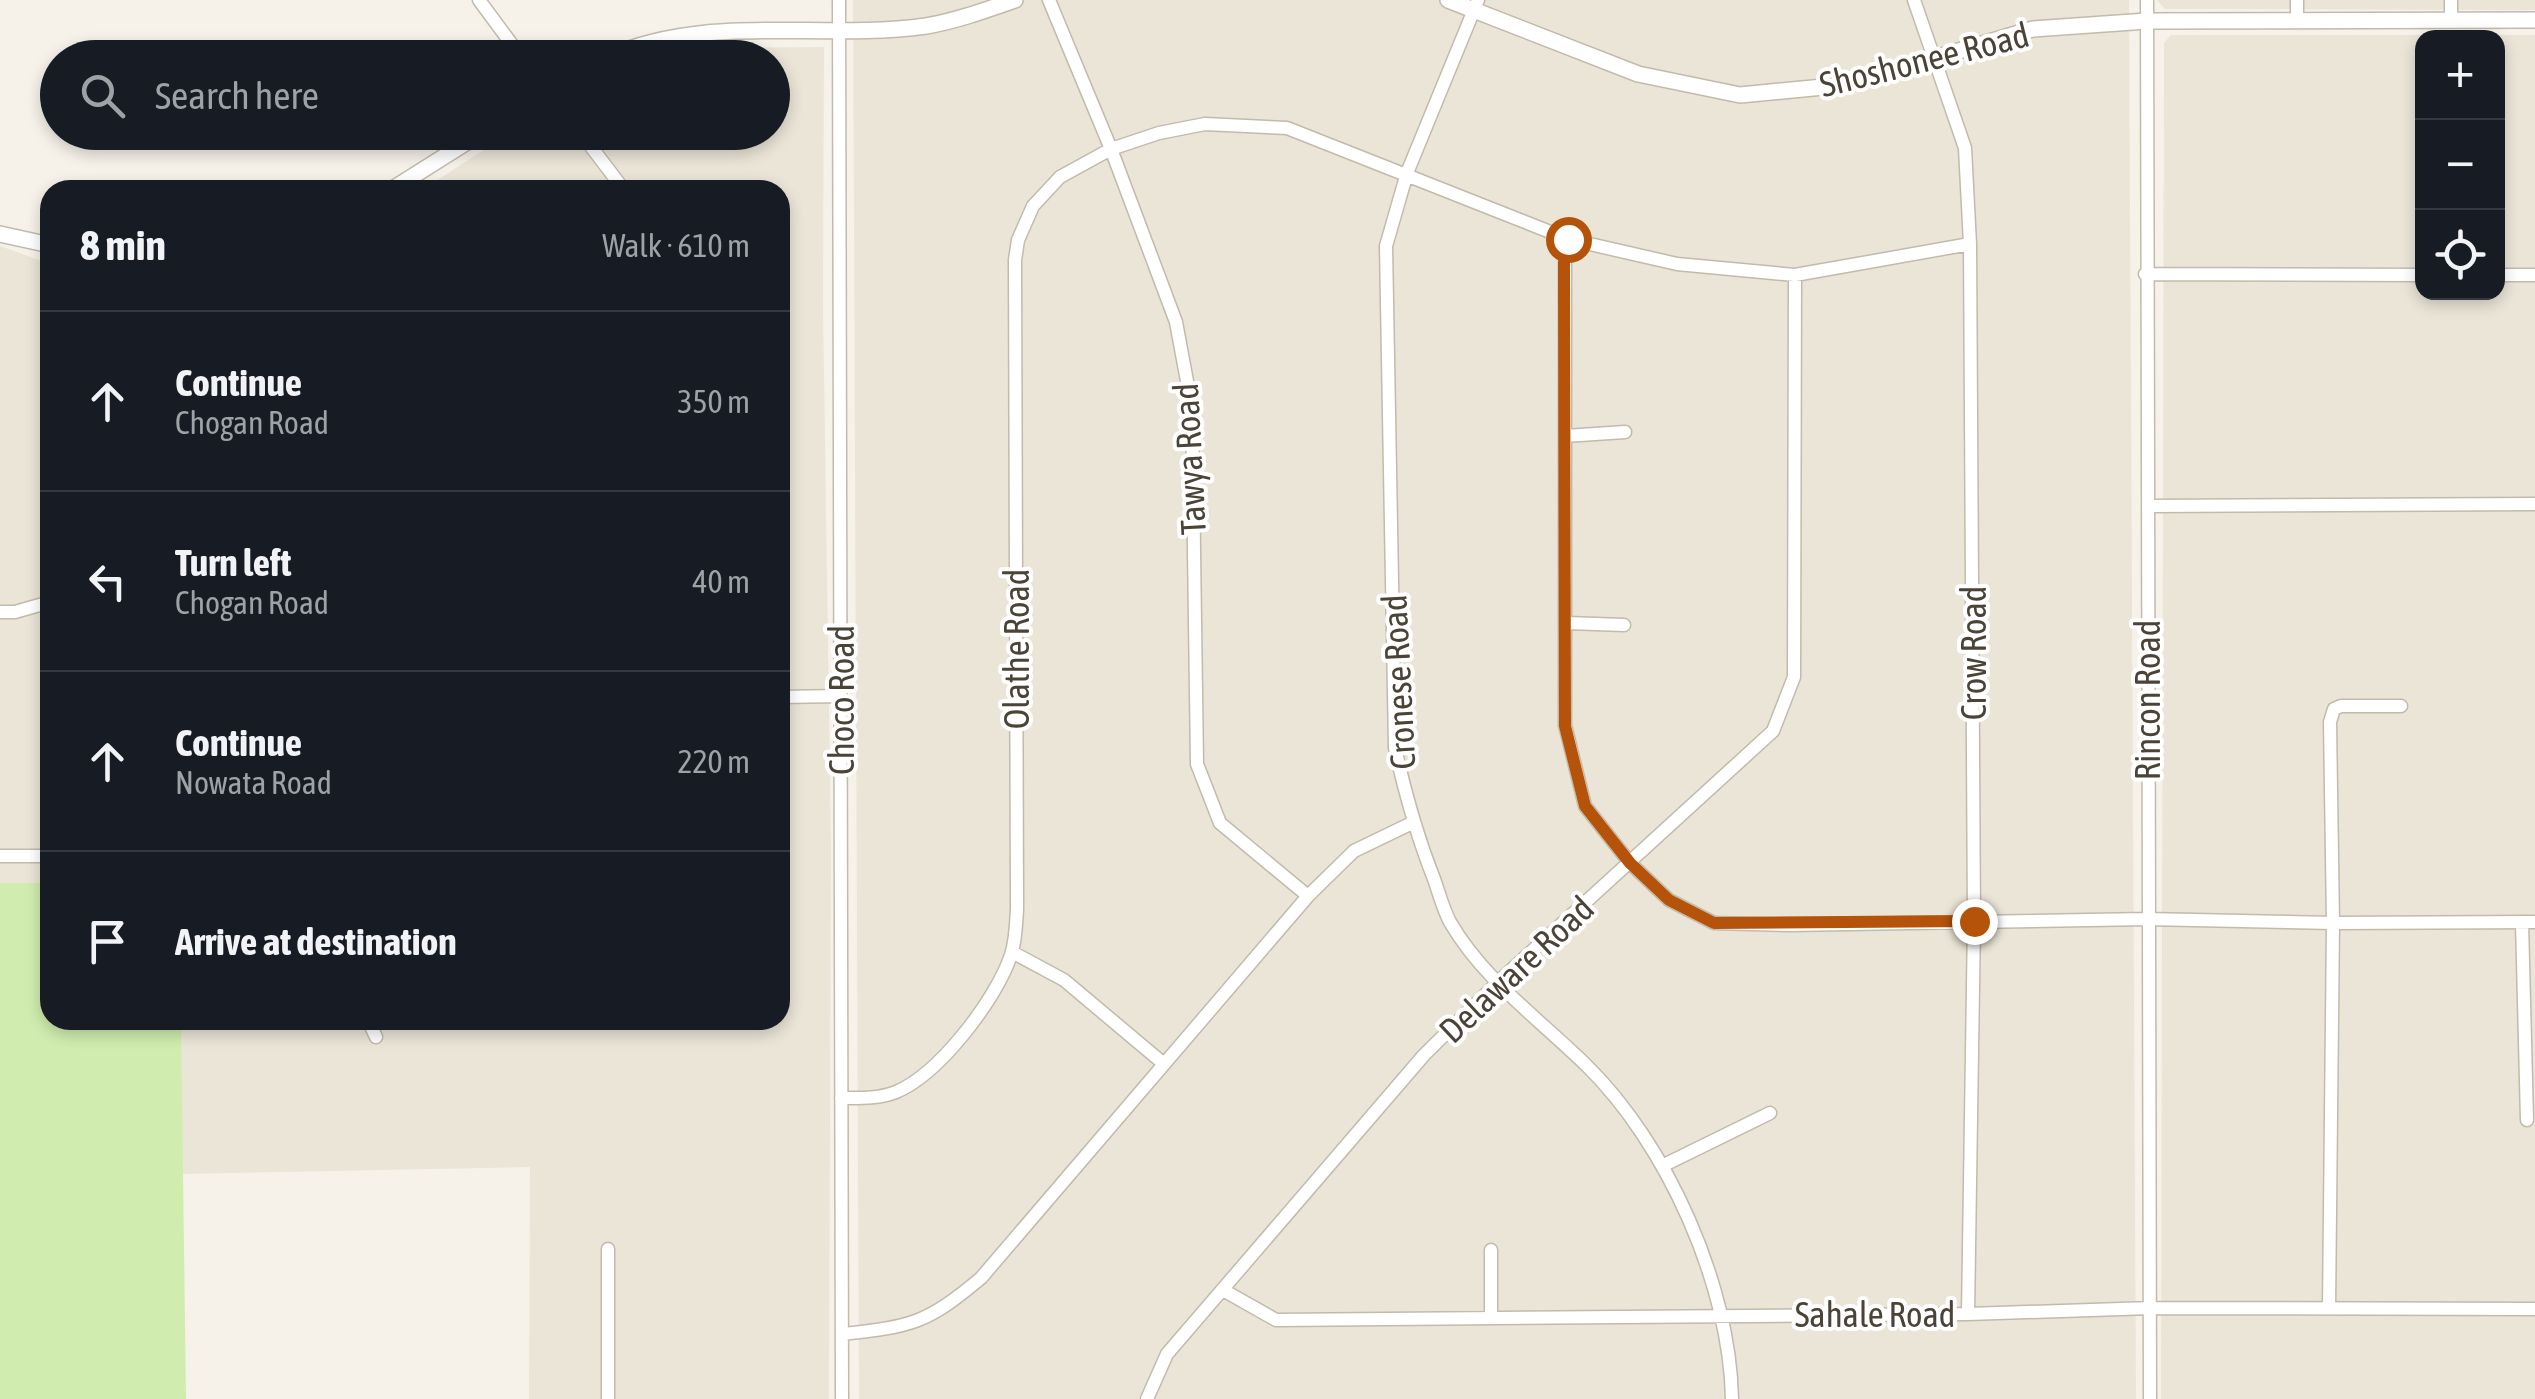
<!DOCTYPE html>
<meta charset="utf-8">
<style>
:root{--surface:#171b24;--page:#242831;--text:#f1f3f6;--muted:#9ea1a6;--line:#363941}
body{margin:0;font-family:"Asap Condensed",sans-serif;background:var(--page);color:var(--text)}
.controls{position:absolute;right:30px;top:30px;display:grid;overflow:hidden;border-radius:20px;box-shadow:0 5px 15px #0003}
.controls button{width:90px;height:90px;display:grid;place-items:center;padding:0;border:0;border-bottom:2px solid var(--line);background:var(--surface);color:var(--text);font:50px sans-serif}
.stop{position:absolute;width:30px;height:30px;margin:-22px;border:8px solid #b45309;border-radius:50%;background:#fff}
.stop.end{background:#b45309;border-color:#fff;box-shadow:0 2px 10px #0008}
.list{margin:0;padding:0;list-style:none}
h2{display:flex;justify-content:space-between;align-items:center;height:130px;margin:0;padding:0 40px;font-size:42px}
h2 small{font-size:32px;font-weight:400;color:var(--muted)}
.list li{display:grid;grid-template-columns:65px 1fr auto;gap:30px;align-items:center;box-sizing:border-box;height:180px;padding:0 40px;border-top:2px solid var(--line)}
.list b{display:block;font-size:38px;white-space:nowrap}
.list p{margin:0;font-size:32px;white-space:nowrap;color:var(--muted)}
.list em{font-size:32px;font-style:normal;color:var(--muted)}
.icon{flex:none;width:55px;height:55px;fill:none;stroke:currentColor;stroke-width:2;stroke-linecap:round;stroke-linejoin:round}
.map{position:relative;flex:none;width:2535px;height:1399px;overflow:hidden}
.search{position:absolute;background:var(--surface);box-shadow:0 5px 15px #0003;left:40px;top:40px;width:750px;height:110px;display:flex;align-items:center;gap:25px;box-sizing:border-box;padding:0 35px;border-radius:55px;color:var(--muted);font-size:38px}
.panel{position:absolute;background:var(--surface);box-shadow:0 5px 15px #0003;left:40px;top:180px;width:750px;height:850px;border-radius:30px}
.map>svg:first-child{display:block}
</style>
<div class="map">
<svg width="2535" height="1399" viewBox="0 0 2535 1399">
<rect width="100%" height="100%" fill="#f6f2ea"/>
<!-- residential -->
<path fill="#eae5d7" fill-rule="evenodd" d="M853,0H2129L2136,1399H859Z
M2157,0H2535V10L2165,9Z
M2171,35H2535V1399H2161L2164,43ZM2422,38H2498V292H2422Z
M824,47L823,305L831,848L829,1399H529L530,1167L181,1174V1020H780V190H422L510,133L772,132V58L662,57L717,48Z
M0,246L50,264V883H0Z"/>
<!-- green -->
<path fill="#d0edaf" d="M0,883H50V1020H181L186,1399H0Z"/>
<g fill="none" stroke-linecap="round" stroke-linejoin="round">
<defs>
<path id="minor" d="M479,0L522,58
M839,0L842,1399
M1049,0L1111,149L1176,322L1192,408L1197,764L1220,823L1308,896
M1478,0L1407,173L1386,246L1395,748C1405,793 1417,836 1434,879C1439,893 1443,909 1450,922C1483,979 1539,1019 1586,1065C1667,1144 1730,1285 1732,1399
M1914,0L1965,148L1970,244L1974,921L1968,1314
M2147,0L2150,1399
M2451,0V20
M2297,21V0
M580,132L624,190
M1568,239L1565,263V725L1585,806L1630,863L1669,900L1714,923L1789,925L2147,919L2333,923L2535,922
M2145,274L2422,275
M2498,275H2535
M1565,436L1625,432
M2148,506L2535,504
M0,612H15L50,602
M1567,623L1624,625
M780,697L841,696
M0,856H50
M2522,922L2527,1120
M1012,952L1064,980L1164,1064
M368,1020L376,1037
M841,1098C860,1098 878,1099 896,1092C939,1074 996,1000 1011,955C1016,940 1016,924 1017,909L1015,260L1018,240L1033,206L1060,177L1111,149L1159,133L1205,124L1287,128L1568,239L1677,264L1795,275L1970,244
M1662,1166L1770,1113
M1491,1250V1317
M1223,1290L1276,1320L1968,1314L2151,1308L2535,1309
M2329,1308L2333,923L2330,722L2334,709L2341,706H2401
M843,1334C913,1326 926,1324 981,1278L1308,896L1354,851L1412,823
M608,1399V1249
M1147,1399L1167,1354L1424,1055L1497,983L1773,731L1794,677L1795,275"/>
<path id="tertiary" d="M1448,0L1638,74L1740,95L1844,85L2033,29L2147,21L2535,20
M606,58C709,12 818,41 926,26C956,21 986,10 1015,0
M391,190L483,132
M0,234L50,245"/>
</defs>
<!-- minor casing -->
<use href="#minor" stroke="#c2bbab" stroke-width="15"/>
<!-- tertiary casing -->
<use href="#tertiary" stroke="#c2bbab" stroke-width="18"/>
<!-- minor -->
<use href="#minor" stroke="#fff" stroke-width="12"/>
<!-- tertiary -->
<use href="#tertiary" stroke="#fff" stroke-width="15"/>
</g>
<g fill="none" stroke-linecap="round" stroke-linejoin="round">
<!-- route -->
<path stroke="#b45309" stroke-width="12" d="M1568,239L1564,263L1565,726L1585,806L1630,863L1669,900L1714,923L1974,921"/>
</g>
<g text-anchor="middle" dominant-baseline="central" stroke-width="8" stroke-linejoin="round" paint-order="stroke">
<!-- street labels -->
<g font-size="35" fill="#4b4337" stroke="#fff">
<text transform="translate(1924 59) rotate(-14)">Shoshonee Road</text>
<text transform="translate(1189 459) rotate(-93)">Tawya Road</text>
<text transform="translate(1016 649) rotate(-90)">Olathe Road</text>
<text transform="translate(1973 653) rotate(-90)">Crow Road</text>
<text transform="translate(1398 682) rotate(-93)">Cronese Road</text>
<text transform="translate(841 700) rotate(-90)">Choco Road</text>
<text transform="translate(2147 700) rotate(-90)">Rincon Road</text>
<text transform="translate(1516 969) rotate(-43)">Delaware Road</text>
<text x="1875" y="1314">Sahale Road</text>
</g>
</g>
</svg>
<div class="controls">
<button>+</button>
<button>−</button>
<button><svg class="icon" aria-label="locate" viewBox="0 0 24 24"><circle cx="12" cy="12" r="6"/><path d="M12 2v4M12 18v4M2 12h4M18 12h4"/></svg></button>
</div>
<div class="stop" style="left:1568px;top:239px"></div>
<div class="stop end" style="left:1974px;top:921px"></div>
<div class="search"><svg class="icon" aria-label="search" viewBox="0 0 24 24"><circle cx="10" cy="10" r="6"/><path d="M15 15l6 6"/></svg>Search here</div>
<section class="panel">
<h2>8 min<small>Walk · 610 m</small></h2>
<ul class="list">
<li><svg class="icon" aria-label="ahead" viewBox="0 0 24 24"><path d="M12 20V5M6 11l6-6 6 6"/></svg><div><b>Continue</b><p>Chogan Road</p></div><em>350 m</em></li>
<li><svg class="icon" aria-label="left" viewBox="0 0 24 24"><path d="M17 20v-9H6M10 6l-5 5 5 5"/></svg><div><b>Turn left</b><p>Chogan Road</p></div><em>40 m</em></li>
<li><svg class="icon" aria-label="ahead" viewBox="0 0 24 24"><path d="M12 20V5M6 11l6-6 6 6"/></svg><div><b>Continue</b><p>Nowata Road</p></div><em>220 m</em></li>
<li><svg class="icon" aria-label="arrive" viewBox="0 0 24 24"><path d="M6 21V4h12l-3 4 3 4H6"/></svg><div><b>Arrive at destination</b></div></li>
</ul>
</section>
</div>
